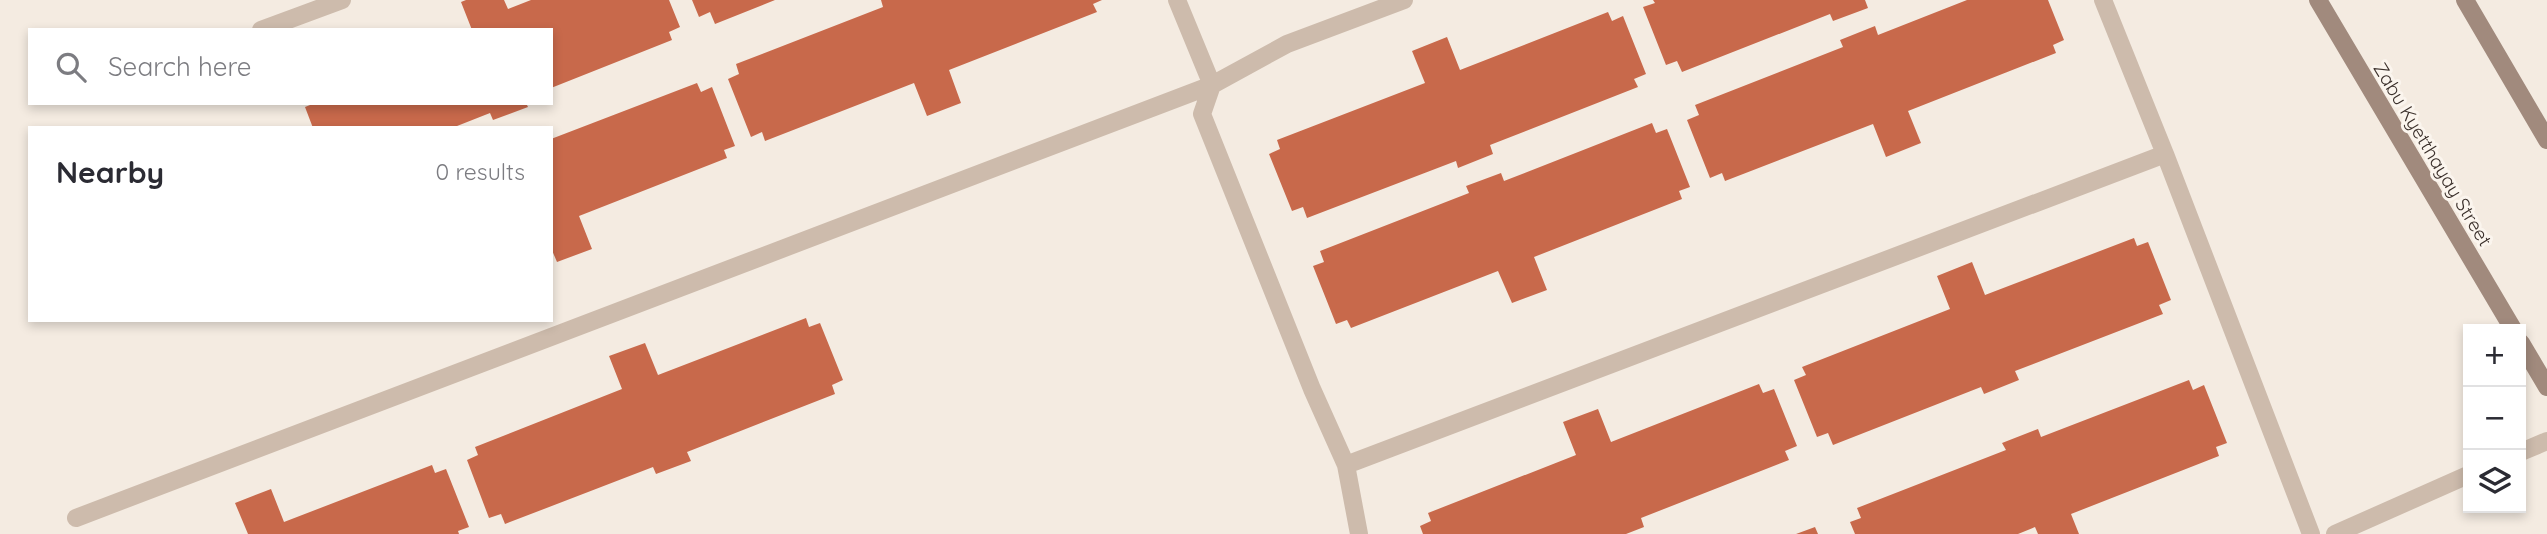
<!DOCTYPE html>
<meta charset="utf-8">
<style>
:root{--surface:#fff;--page:#f2f2f3;--text:#2b2b33;--muted:#7c7c81;--line:#e1e1e2}
body{margin:0;font-family:Quicksand,sans-serif;background:var(--page);color:var(--text)}
.controls{position:absolute;right:21px;bottom:21px;display:grid;overflow:hidden;border-radius:0px;box-shadow:0 4px 10px #0003}
.controls button{width:63px;height:63px;display:grid;place-items:center;padding:0;border:0;border-bottom:2px solid var(--line);background:var(--surface);color:var(--text);font:35px sans-serif}
.list{margin:0;padding:0;list-style:none}
h2{display:flex;justify-content:space-between;align-items:center;height:91px;margin:0;padding:0 28px;font-size:30px}
h2 small{font-size:23px;font-weight:400;color:var(--muted)}
.icon{flex:none;width:38px;height:38px;fill:none;stroke:currentColor;stroke-width:2;stroke-linecap:round;stroke-linejoin:round}
.map{position:relative;flex:none;width:2547px;height:534px;overflow:hidden}
.search{position:absolute;background:var(--surface);box-shadow:0 4px 10px #0003;left:28px;top:28px;width:525px;height:77px;display:flex;align-items:center;gap:18px;box-sizing:border-box;padding:0 24px;border-radius:0px;color:var(--muted);font-size:26px}
.panel{position:absolute;background:var(--surface);box-shadow:0 4px 10px #0003;left:28px;top:126px;width:525px;height:196px;border-radius:0px}
.map>svg:first-child{display:block}
</style>
<div class="map">
<svg width="2547" height="534" viewBox="0 0 2547 534">
<rect width="100%" height="100%" fill="#f4ebe1"/>
<!-- building -->
<path fill="#c8694b" d="M466,0H504L508,9L531,0H669L680,27L669,32L672,40L551,88V30H472L461,2Z
M692,0H775L715,24L710,12L699,17Z
M881,0H1102L1093,4L1097,12L949,70L961,103L927,116L914,83L765,141L762,132L751,137L728,79L739,74L736,64L883,7Z
M1653,0H1865L1868,8L1833,21L1830,14L1682,72L1677,61L1666,65L1643,7L1655,3Z
M1967,0H2048L2064,40L2053,45L2056,53L1908,111L1921,143L1886,157L1873,124L1725,181L1722,173L1710,178L1687,120L1699,115L1695,105L1843,47L1840,40L1875,26L1878,35Z
M1608,12L1612,21L1623,16L1646,74L1634,79L1638,87L1490,145L1493,154L1458,168L1456,161L1307,218L1303,207L1292,211L1269,154L1280,149L1277,140L1425,83L1412,51L1447,37L1460,70Z
M697,83L701,92L712,87L735,146L724,150L727,158L579,216L592,249L557,262L551,248V139Z
M315,103H526L528,107L493,120L490,113L452,128H313L305,107Z
M1652,123L1656,133L1667,129L1690,187L1679,191L1682,199L1534,257L1547,290L1512,303L1498,271L1351,328L1347,320L1336,324L1313,266L1324,262L1320,251L1469,193L1466,186L1501,173L1504,181Z
M2134,238L2137,246L2148,242L2171,300L2159,305L2163,314L2015,371L2019,380L1984,394L1981,387L1833,445L1828,433L1817,437L1794,380L1806,375L1802,367L1950,309L1937,276L1972,262L1985,295Z
M806,318L809,327L820,323L843,380L832,385L835,394L687,452L691,461L656,474L653,467L505,524L501,514L489,518L467,460L478,455L475,447L622,389L609,356L645,343L658,375Z
M2189,380L2193,390L2204,385L2227,443L2216,447L2219,456L2071,514L2079,534H2038L2035,527L2018,534H1855L1850,522L1861,518L1857,508L2006,450L2002,443L2038,429L2041,437Z
M1759,384L1763,393L1774,389L1797,446L1785,451L1789,460L1641,518L1644,527L1626,534H1423L1420,526L1431,521L1428,513L1576,455L1563,422L1598,409L1611,442Z
M432,465L435,473L446,469L469,527L458,531L459,534H248L235,503L271,489L284,522Z
M1815,527L1818,534H1796Z"/>
<g fill="none" stroke-linecap="round" stroke-linejoin="round">
<!-- service -->
<path stroke="#cdbbac" stroke-width="18" d="M261,30L342,0
M2165,154L2311,534
M2521,452L2547,441
M1346,465L1312,389L1202,114L1212,85L1287,44L1404,0
M76,518L1212,85L1177,0
M1359,534L1346,465L2165,154L2103,0
M2335,534L2468,475"/>
<!-- secondary -->
<path stroke="#a18a7d" stroke-width="18" d="M2318,0L2513,329
M2465,0L2547,140
M2521,343L2547,387"/>
</g>
<g text-anchor="middle" dominant-baseline="central" stroke-width="6" stroke-linejoin="round" paint-order="stroke">
<!-- street labels -->
<g font-size="19" fill="#3b302b" stroke="#fbf5ee">
<text transform="translate(2433 154) rotate(59)">Zabu Kyetthayay Street</text>
</g>
</g>
</svg>
<div class="controls">
<button>+</button>
<button>−</button>
<button><svg class="icon" aria-label="layers" viewBox="0 0 24 24"><path d="M12 4l9 5-9 5-9-5zM3 14l9 5 9-5"/></svg></button>
</div>
<div class="search"><svg class="icon" aria-label="search" viewBox="0 0 24 24"><circle cx="10" cy="10" r="6"/><path d="M15 15l6 6"/></svg>Search here</div>
<section class="panel">
<h2>Nearby<small>0 results</small></h2>
<ul class="list">
</ul>
</section>
</div>
